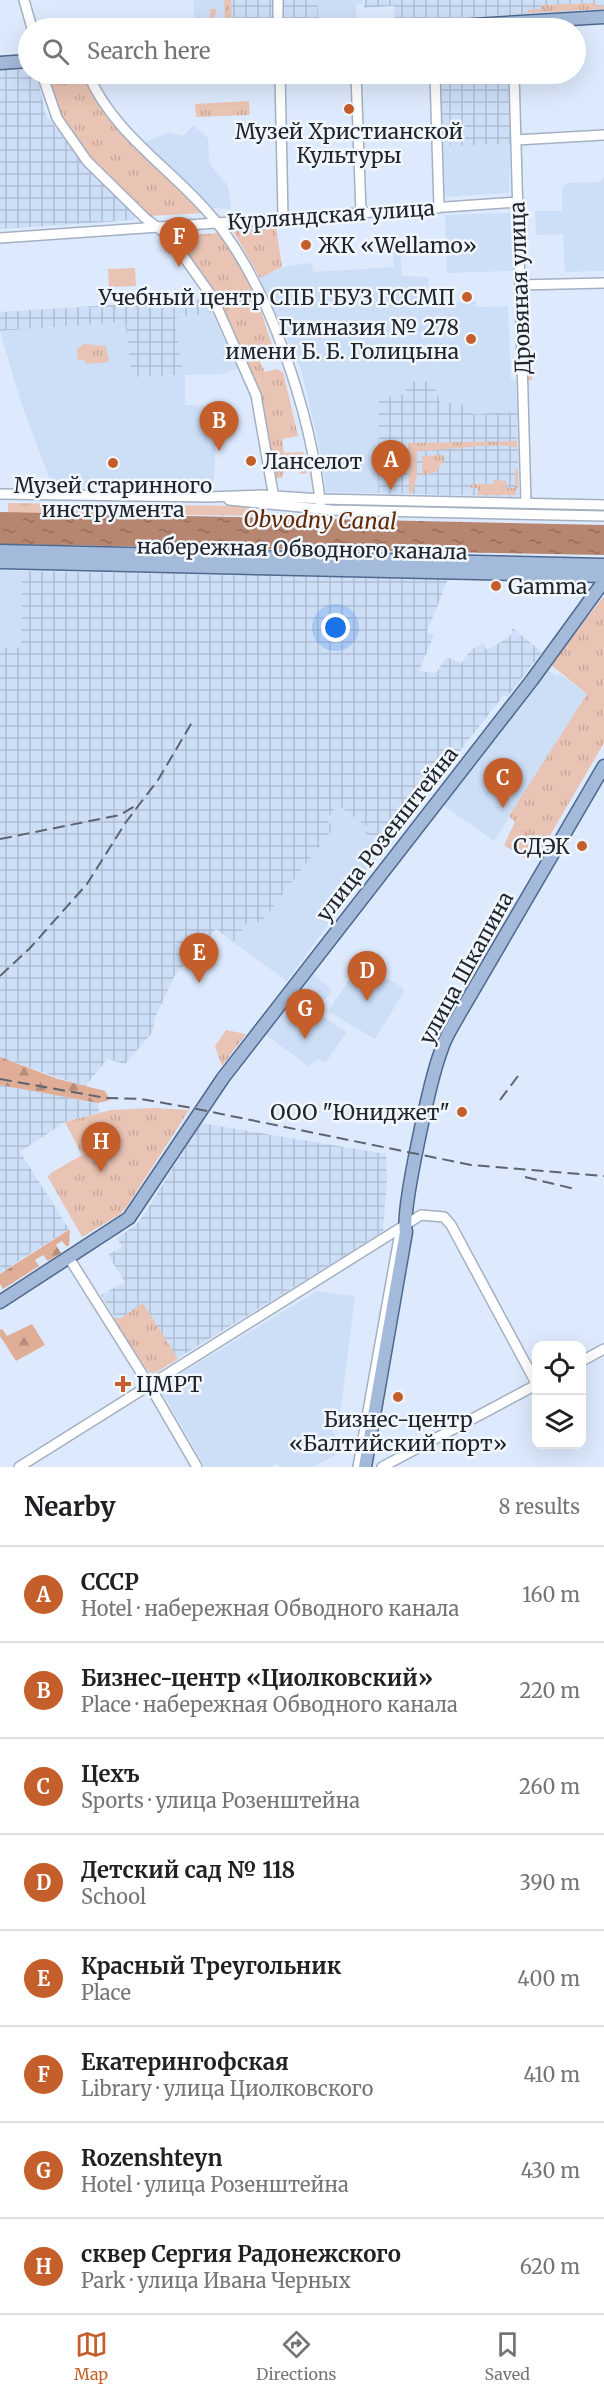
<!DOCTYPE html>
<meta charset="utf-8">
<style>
:root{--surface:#fff;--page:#f6f6f6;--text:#202124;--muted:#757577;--line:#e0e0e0;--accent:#c45f2c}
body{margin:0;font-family:Merriweather,serif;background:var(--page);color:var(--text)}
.controls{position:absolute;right:18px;bottom:18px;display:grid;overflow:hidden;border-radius:12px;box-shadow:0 6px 24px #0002}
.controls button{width:54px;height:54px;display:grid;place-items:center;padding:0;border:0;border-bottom:2px solid var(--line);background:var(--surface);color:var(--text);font:30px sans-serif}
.you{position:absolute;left:336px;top:628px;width:21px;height:21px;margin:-15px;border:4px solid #fff;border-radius:50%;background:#1a73e8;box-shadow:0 0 0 9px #1a73e833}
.badge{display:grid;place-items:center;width:39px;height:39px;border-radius:50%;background:var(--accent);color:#fff;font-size:20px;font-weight:700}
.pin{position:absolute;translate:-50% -50px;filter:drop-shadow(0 2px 3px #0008)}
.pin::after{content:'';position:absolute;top:32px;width:21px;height:18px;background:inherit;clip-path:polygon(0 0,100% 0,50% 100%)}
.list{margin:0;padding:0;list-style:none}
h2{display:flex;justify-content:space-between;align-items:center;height:78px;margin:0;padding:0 24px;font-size:26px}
h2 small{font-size:20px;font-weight:400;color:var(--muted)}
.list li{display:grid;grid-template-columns:39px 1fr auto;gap:18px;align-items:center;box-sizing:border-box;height:96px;padding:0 24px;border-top:2px solid var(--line)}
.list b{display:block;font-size:22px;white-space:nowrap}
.list p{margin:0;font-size:20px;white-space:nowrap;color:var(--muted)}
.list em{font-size:20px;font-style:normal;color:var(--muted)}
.icon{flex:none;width:33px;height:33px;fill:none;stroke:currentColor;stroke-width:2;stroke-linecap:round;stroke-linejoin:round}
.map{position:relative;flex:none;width:604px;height:1467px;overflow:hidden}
.search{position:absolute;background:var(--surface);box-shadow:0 6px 24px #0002;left:18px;right:18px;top:18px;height:66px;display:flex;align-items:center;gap:15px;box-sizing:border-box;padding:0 21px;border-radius:33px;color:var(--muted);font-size:22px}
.sheet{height:846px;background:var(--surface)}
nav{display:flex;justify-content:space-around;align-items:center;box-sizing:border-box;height:84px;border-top:2px solid var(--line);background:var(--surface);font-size:16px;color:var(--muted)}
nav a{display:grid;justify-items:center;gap:3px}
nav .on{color:var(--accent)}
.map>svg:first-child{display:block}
</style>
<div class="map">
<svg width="604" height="1467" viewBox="0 0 604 1467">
<defs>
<pattern id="industrial-grid" width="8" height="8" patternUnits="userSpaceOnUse" patternTransform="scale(1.5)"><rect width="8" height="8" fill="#cddef7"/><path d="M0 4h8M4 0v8" fill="none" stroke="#b0bed4"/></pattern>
<pattern id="grass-tufts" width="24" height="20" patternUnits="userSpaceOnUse" patternTransform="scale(1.5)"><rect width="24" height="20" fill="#e9c3b3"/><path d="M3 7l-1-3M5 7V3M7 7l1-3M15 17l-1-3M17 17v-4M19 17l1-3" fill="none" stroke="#c8a79a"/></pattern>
<pattern id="forest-firs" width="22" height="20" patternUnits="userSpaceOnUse" patternTransform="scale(1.5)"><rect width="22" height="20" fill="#e0ad96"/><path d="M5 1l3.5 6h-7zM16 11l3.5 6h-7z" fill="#b58d7b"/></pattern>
<pattern id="water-ripples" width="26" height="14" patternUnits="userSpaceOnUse" patternTransform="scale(1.5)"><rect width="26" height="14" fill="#b78670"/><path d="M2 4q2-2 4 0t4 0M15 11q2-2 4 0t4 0" fill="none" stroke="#946d5c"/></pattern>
</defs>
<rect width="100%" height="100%" fill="#ddeafd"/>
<!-- built -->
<path fill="#cddef7" d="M193,0H231L233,28H195Z
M317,0H363V4L356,5L357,25L319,27Z
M193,125L208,138L209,163L228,186L231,209L213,208L145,143L168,132L183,136Z
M443,141H450L451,146L510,144L509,193L445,197Z
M604,177V271L565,272L563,234L536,235L535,211H562V189L567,183L599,182Z
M511,213L513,271L447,273L445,215Z
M399,236L402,276L428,277L429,303L476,301V307L508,306L511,379L516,380L517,412L473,414L460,403H441L436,391L379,398L378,493L326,492L321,455L301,369L259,278L287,266L312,263L313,272L394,267L392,237Z
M212,313L238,368L225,374L185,375V405L217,406L214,487L52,485L21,403L0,331L125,322L132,377L182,375L175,318Z
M0,570L22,571L21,648H0Z
M548,670L557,677L560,674L587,694L494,841L443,805Z
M338,804L369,828L365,834L384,848L287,981L233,942L251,918L259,924L334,827L326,820Z
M365,965L403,988L404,992L375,1039L331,1013L329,1010L358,966Z
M313,974L332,990L316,1012L347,1032L326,1062L318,1059L308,1066L266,1035Z
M317,1291L355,1296L339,1424L332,1430L343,1451L313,1467H280L277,1463L270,1467H205L159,1387Z"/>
<!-- industrial -->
<path fill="url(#industrial-grid)" d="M231,0H273V28H233Z
M283,0H317L319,27L284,28Z
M364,0H604V9L395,22L394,6L364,8Z
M24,68L38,78L45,113L80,161L136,215L135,220L0,229V70Z
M441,74H508L510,144L450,146V141H443Z
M207,299L212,313L175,318L183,375L132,377L125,322L0,331V312Z
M406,381H436V391L441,403H460L473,414L517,412L519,497L378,493L379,398L406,394Z
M22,571L448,579L427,632L434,635L419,671L436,673L447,657L461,663L471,650L483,643L487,650L509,637L513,632L511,627L542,652L508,696H503L384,848L365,833L369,828L338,805L326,820L334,827L260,924L251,918L233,942L216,929L175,975L155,1018L152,1033L125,1064L107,1059L85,1087L0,1057V648H21Z
M0,1085L98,1103L99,1113L65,1122L20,1152L69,1229L0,1273Z
M201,1123L386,1154L387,1178L383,1232L178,1358L149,1373L101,1295L125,1282L108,1255L122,1247L117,1238L137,1224L145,1213Z"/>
<!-- grass -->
<path fill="url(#grass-tufts)" d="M224,0H231L232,28H211L210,9H217L214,19L225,18Z
M596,3V6H604V9L527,13L528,10L541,9V5Z
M62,74H85L98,104L113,124L203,213L149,216L98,168L58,113L46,76Z
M285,74H336V80L285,83Z
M249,101L250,115L196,117L195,104Z
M276,227L282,267L260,278L233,231Z
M219,233L251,281L273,348L271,351L257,356L265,372L276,369L283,372L298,436L282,439L284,453L303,452L307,473L301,474L296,468L290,467L284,471L282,478L274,479L263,413L216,298L174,236Z
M526,295H530L532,380H528Z
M84,344L106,346L109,362L87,364L84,360H78L77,349Z
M517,441V448C505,441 437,451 417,451V474L413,493H409L408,443Z
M422,456L443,455L445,459L436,472L422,475Z
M515,469H518V488L516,489V495H478V488H471V484H493L494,480L506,481L507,488H515Z
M8,503L240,506L263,511L268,516L8,513Z
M604,596V743L542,849L536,845L526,859L504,845L515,822L509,816L587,694L550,664Z
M226,1030L246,1034L222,1066L215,1046Z
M153,1108L189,1110L126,1208L119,1215L82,1237L48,1177L51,1173L82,1155L65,1122L111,1110Z
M143,1303L178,1359L153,1374L142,1365L114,1318H121Z"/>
<!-- forest -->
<path fill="url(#forest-firs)" d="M0,1057L58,1079L105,1091L110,1100L98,1103L0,1085Z
M70,1229L69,1245L67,1247L62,1241L56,1245L61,1253L48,1261L43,1255L35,1260L39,1266L3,1289L0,1284V1274Z
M32,1324L45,1345L16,1361L0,1336V1330L2,1329L7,1336Z"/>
<!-- pitch -->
<path fill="#e9c3b3" d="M135,268L136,286L109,287L108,269Z"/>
<!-- water -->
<path fill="url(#water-ripples)" d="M0,512L604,525V555L0,544Z"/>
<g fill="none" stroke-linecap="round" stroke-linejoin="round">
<defs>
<path id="minor" d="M24,0L32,28
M278,0V28
M42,74L57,118L87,161L145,218L169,236L213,298L256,395L275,504
M88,74C113,132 165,164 206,210C269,279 312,417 321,509
M280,74L283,217
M356,74L361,213
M435,74L439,208
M514,74L526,503
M516,140L604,135
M0,238L518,202
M520,285L604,283
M0,494L209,497L261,495L320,499L604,505
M229,500L331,510L604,516
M69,1258L154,1393L197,1467
M582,1361L604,1349
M19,1467L421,1215L444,1217L451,1225L536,1383
M358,1467L400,1232L403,1227
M382,1467L536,1385"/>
<path id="major" d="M423,28L604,17
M0,63L28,61
M0,551L604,565
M0,562L604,576
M0,1302L129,1218L223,1078L532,680L604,581
M365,1467L406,1232C401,1210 431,1077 441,1051C445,1037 453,1026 460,1013L604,766"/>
</defs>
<!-- minor casing -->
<use href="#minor" stroke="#a4b0c2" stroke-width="12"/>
<!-- major casing -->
<use href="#major" stroke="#4e688e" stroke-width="15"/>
<!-- minor -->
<use href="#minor" stroke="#fff" stroke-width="9"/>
<!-- major -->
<use href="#major" stroke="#a4badb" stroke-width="12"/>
<!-- rail -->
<path stroke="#5d646f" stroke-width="2" stroke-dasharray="12 6" stroke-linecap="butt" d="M0,839L120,815L135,806
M0,976L30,948L87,884L126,822L158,780L194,719
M0,1079L106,1098L141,1099L192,1108L471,1165L604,1176
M500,1100L521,1072
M525,1177L575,1189"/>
</g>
<!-- markers -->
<g fill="#c45f2c" stroke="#f2f7fe" stroke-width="2">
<circle cx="349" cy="109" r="6"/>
<circle cx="306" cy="245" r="6"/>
<circle cx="467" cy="297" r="6"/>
<circle cx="471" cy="339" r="6"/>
<circle cx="251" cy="461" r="6"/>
<circle cx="113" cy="463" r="6"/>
<circle cx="496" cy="586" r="6"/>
<circle cx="582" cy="846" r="6"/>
<circle cx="462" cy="1112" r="6"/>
<path d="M120 1375h6v6h6v6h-6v6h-6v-6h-6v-6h6z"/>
<circle cx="398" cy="1397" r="6"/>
</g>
<g text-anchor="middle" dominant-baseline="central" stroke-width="5" stroke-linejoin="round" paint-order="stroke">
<!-- poi labels -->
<g font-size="21" fill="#20242b" stroke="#f2f7fe" text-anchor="start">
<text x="349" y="131" text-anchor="middle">Музей Христианской<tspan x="349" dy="24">Культуры</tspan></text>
<text x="318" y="245">ЖК «Wellamo»</text>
<text x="455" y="297" text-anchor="end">Учебный центр СПБ ГБУЗ ГССМП</text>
<text x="459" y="327" text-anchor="end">Гимназия № 278<tspan x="459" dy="24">имени Б. Б. Голицына</tspan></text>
<text x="263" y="461">Ланселот</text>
<text x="113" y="485" text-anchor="middle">Музей старинного<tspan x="113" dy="24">инструмента</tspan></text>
<text x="508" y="586">Gamma</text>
<text x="570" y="846" text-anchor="end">СДЭК</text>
<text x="450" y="1112" text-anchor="end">ООО "Юниджет"</text>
<text x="136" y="1384">ЦМРТ</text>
<text x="398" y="1419" text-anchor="middle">Бизнес-центр<tspan x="398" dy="24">«Балтийский порт»</tspan></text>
</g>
<!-- street labels -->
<g font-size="21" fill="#20242b" stroke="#f2f7fe">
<text transform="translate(331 215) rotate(-4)">Курляндская улица</text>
<text transform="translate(520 288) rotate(-92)">Дровяная улица</text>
<text transform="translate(302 549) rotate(1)">набережная Обводного канала</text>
<text transform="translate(387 834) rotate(-52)">улица Розенштейна</text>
<text transform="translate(466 968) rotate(-61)">улица Шкапина</text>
</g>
<!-- water labels -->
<g font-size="22" font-style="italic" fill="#642704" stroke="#f2f7fe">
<text transform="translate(320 520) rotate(1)">Obvodny Canal</text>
</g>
</g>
</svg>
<div class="controls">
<button><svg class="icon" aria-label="locate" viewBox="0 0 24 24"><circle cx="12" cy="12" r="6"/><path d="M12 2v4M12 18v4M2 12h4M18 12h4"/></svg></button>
<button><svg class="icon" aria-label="layers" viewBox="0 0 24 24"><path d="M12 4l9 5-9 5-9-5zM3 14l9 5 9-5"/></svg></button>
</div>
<div class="you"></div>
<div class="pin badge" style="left:391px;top:490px">A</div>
<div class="pin badge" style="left:219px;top:451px">B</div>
<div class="pin badge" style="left:503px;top:808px">C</div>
<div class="pin badge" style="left:367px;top:1001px">D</div>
<div class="pin badge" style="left:199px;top:983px">E</div>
<div class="pin badge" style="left:179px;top:267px">F</div>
<div class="pin badge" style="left:305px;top:1039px">G</div>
<div class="pin badge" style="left:101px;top:1172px">H</div>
<div class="search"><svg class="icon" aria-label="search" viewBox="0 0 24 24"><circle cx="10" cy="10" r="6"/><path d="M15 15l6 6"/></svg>Search here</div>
</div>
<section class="sheet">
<h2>Nearby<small>8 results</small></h2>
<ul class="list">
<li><span class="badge">A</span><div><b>СССР</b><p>Hotel · набережная Обводного канала</p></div><em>160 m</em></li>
<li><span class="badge">B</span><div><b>Бизнес-центр «Циолковский»</b><p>Place · набережная Обводного канала</p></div><em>220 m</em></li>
<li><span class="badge">C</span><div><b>Цехъ</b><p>Sports · улица Розенштейна</p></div><em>260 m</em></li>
<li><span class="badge">D</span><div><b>Детский сад № 118</b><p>School</p></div><em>390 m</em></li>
<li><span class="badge">E</span><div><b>Красный Треугольник</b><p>Place</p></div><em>400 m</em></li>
<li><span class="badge">F</span><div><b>Екатерингофская</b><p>Library · улица Циолковского</p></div><em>410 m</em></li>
<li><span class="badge">G</span><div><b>Rozenshteyn</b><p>Hotel · улица Розенштейна</p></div><em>430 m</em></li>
<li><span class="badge">H</span><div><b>сквер Сергия Радонежского</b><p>Park · улица Ивана Черных</p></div><em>620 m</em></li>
</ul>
</section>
<nav>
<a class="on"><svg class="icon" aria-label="map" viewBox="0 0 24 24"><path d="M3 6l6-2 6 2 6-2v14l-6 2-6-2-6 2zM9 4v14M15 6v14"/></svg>Map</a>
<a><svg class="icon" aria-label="directions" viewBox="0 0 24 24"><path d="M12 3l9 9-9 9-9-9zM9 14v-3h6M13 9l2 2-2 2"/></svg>Directions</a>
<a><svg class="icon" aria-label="saved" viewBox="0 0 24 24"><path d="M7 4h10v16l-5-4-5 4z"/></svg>Saved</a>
</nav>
